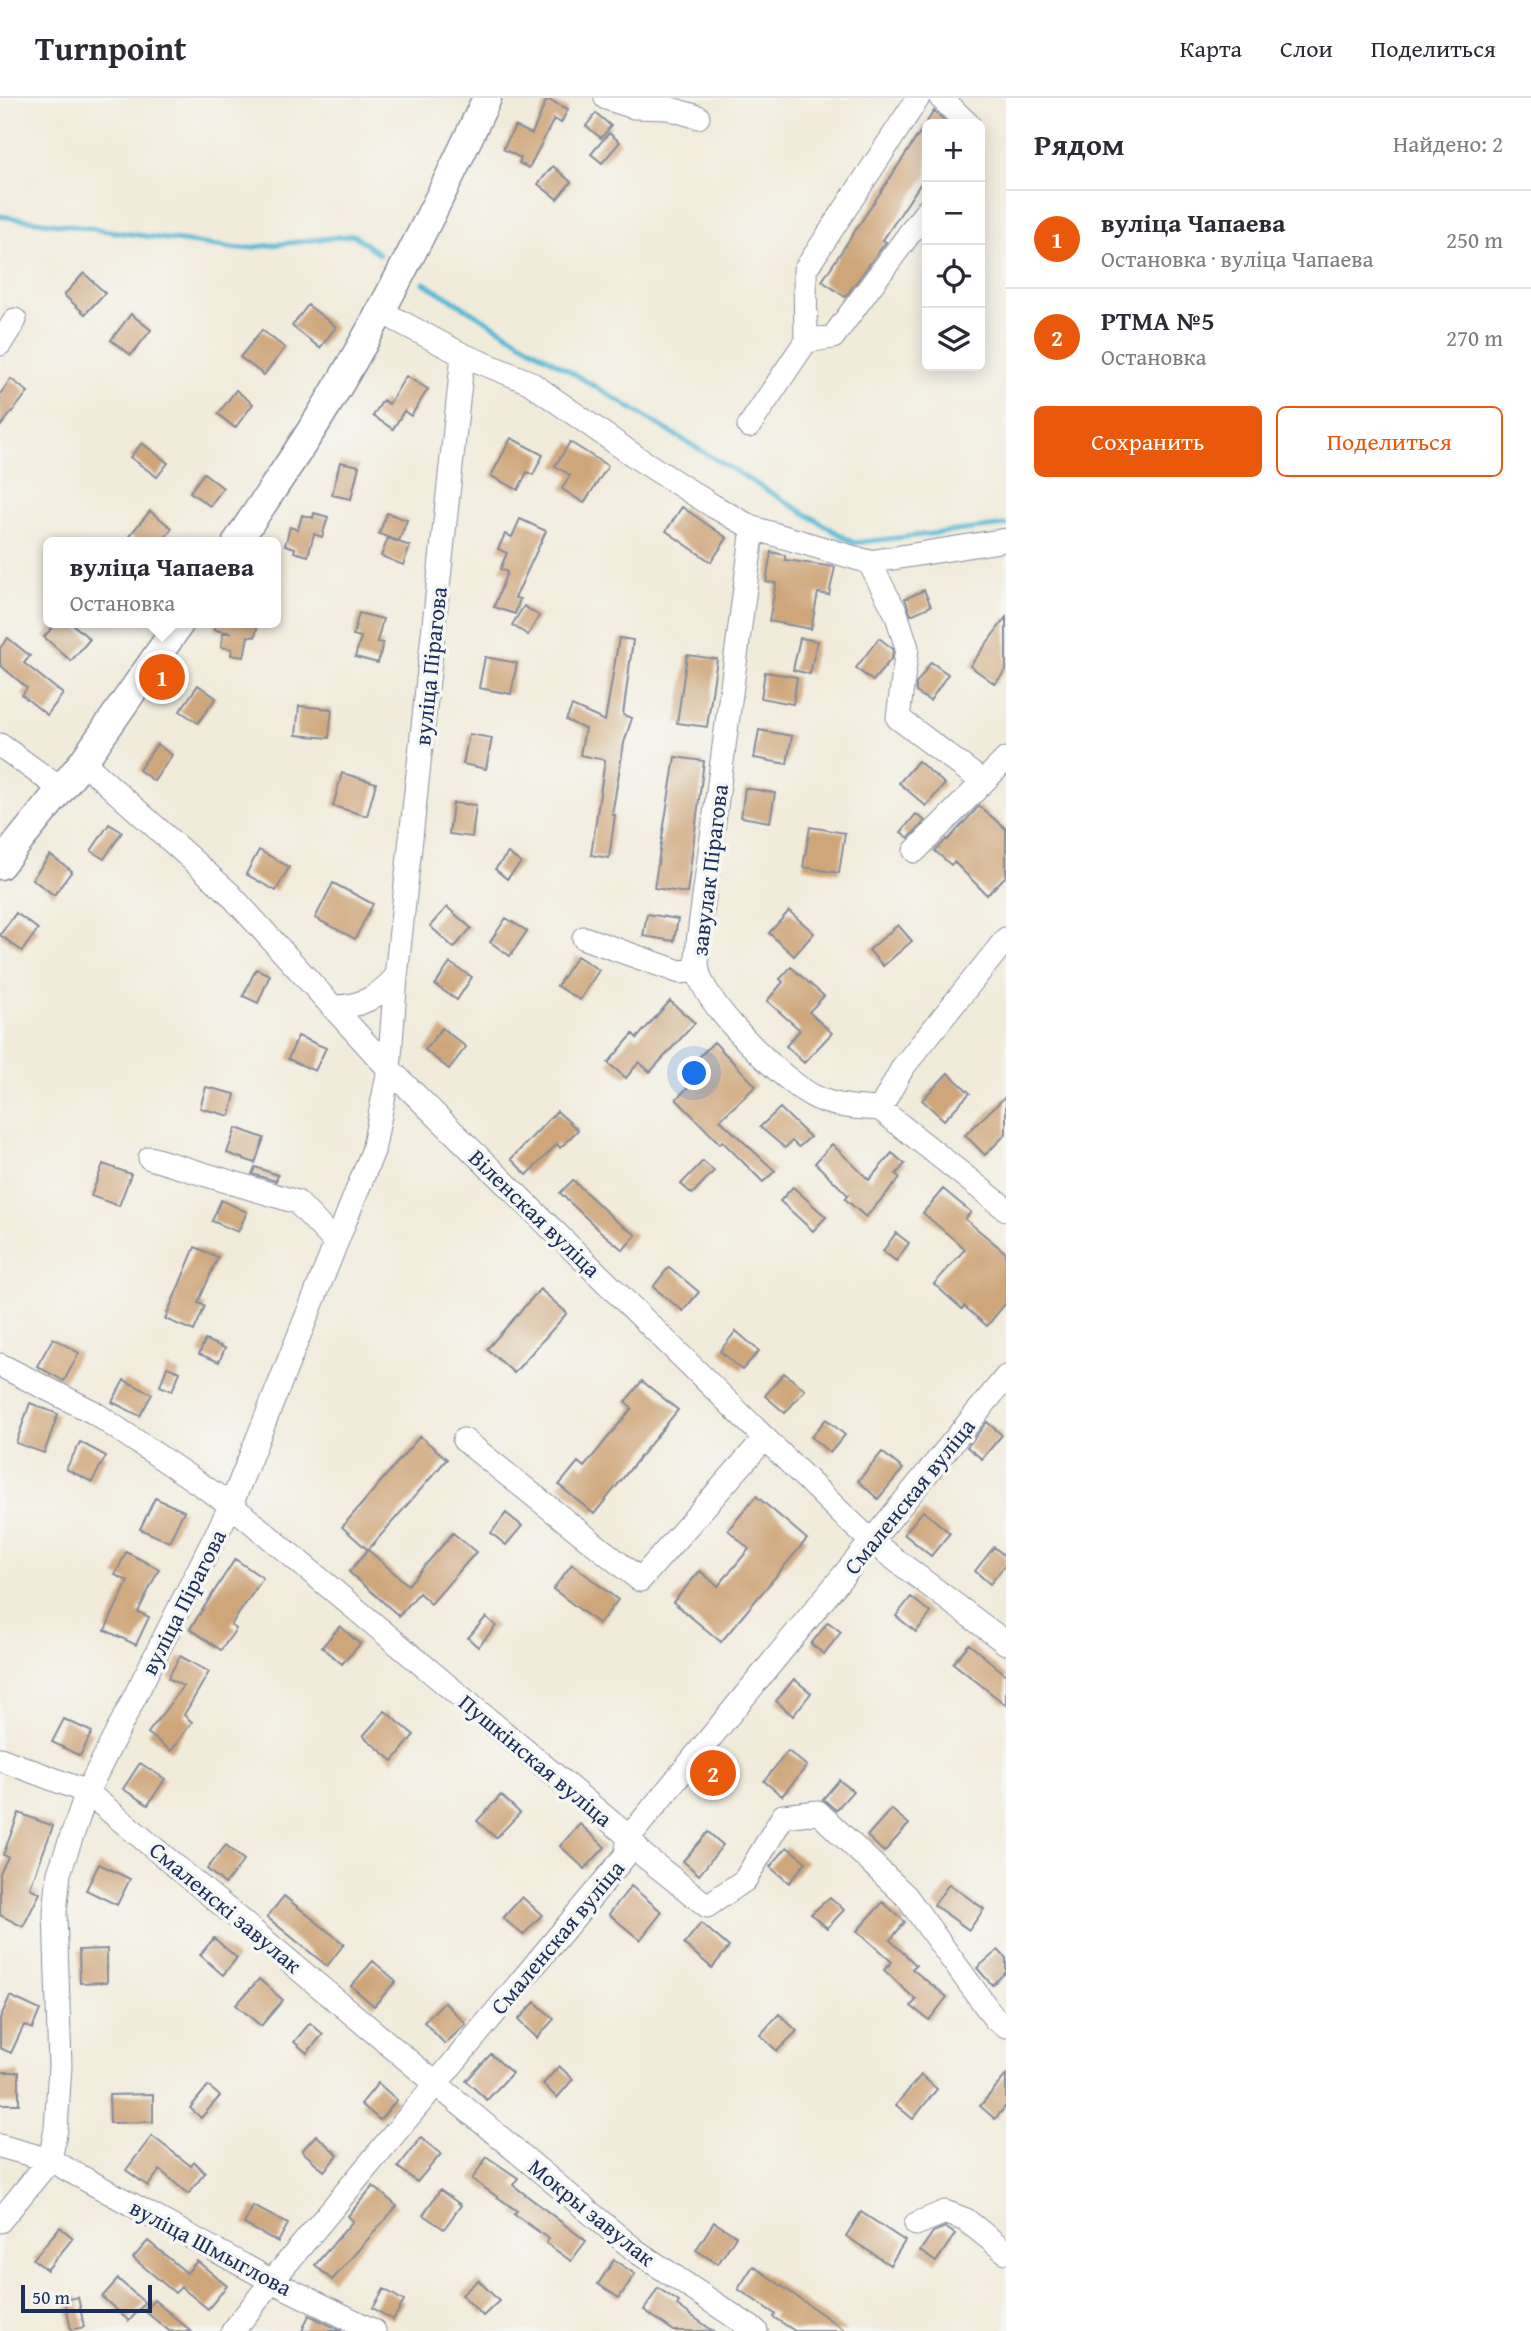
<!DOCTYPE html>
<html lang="ru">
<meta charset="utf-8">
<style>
:root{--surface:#fff;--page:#f2f2f3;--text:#2b2b33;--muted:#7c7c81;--line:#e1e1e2;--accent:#ea580c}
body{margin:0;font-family:"Gentium Book Plus",serif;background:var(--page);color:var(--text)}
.controls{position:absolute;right:21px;top:21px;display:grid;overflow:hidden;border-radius:10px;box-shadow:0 4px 18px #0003}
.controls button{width:63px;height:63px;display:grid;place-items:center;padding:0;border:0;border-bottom:2px solid var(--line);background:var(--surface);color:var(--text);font:35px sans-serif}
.scale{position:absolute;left:21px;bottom:18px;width:131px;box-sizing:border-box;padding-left:7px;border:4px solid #1b2f5e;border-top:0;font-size:19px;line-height:24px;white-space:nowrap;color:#1b2f5e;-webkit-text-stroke:5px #f6f6f2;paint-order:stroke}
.you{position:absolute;left:695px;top:976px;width:24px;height:24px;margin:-18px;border:5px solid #fff;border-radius:50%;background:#1a73e8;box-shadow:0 0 0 10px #1a73e833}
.badge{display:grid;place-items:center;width:46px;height:46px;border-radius:50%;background:var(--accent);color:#fff;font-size:23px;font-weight:700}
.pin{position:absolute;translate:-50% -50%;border:4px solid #fff;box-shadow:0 2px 7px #0006}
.popup{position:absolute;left:43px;top:439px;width:238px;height:91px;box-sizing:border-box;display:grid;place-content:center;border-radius:10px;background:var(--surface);filter:drop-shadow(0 2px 5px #0005);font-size:23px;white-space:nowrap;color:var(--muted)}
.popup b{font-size:26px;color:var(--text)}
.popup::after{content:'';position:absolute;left:50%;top:100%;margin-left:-14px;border:14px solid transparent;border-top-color:var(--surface)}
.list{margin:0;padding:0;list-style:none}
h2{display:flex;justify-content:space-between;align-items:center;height:91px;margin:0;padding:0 28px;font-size:30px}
h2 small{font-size:23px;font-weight:400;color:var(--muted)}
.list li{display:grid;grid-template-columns:46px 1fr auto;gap:21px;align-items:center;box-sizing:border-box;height:98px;padding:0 28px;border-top:2px solid var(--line)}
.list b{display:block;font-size:26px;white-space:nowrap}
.list p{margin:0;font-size:23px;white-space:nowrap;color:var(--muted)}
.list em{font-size:23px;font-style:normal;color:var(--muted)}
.actions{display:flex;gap:14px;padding:21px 28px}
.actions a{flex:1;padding:16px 0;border:2px solid var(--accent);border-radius:10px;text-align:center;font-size:24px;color:var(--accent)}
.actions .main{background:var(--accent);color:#fff}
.icon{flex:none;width:38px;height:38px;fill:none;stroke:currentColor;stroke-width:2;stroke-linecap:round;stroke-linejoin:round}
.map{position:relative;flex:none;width:1006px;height:2233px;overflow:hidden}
header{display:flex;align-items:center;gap:42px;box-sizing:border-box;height:98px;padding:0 35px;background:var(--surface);border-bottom:2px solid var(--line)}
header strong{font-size:33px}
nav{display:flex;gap:38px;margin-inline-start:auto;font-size:24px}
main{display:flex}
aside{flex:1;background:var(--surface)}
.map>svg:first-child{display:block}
</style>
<header>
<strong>Turnpoint</strong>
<nav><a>Карта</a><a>Слои</a><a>Поделиться</a></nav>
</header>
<main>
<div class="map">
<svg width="1006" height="2233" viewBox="0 0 1006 2233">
<rect width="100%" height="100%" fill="#f6f6f2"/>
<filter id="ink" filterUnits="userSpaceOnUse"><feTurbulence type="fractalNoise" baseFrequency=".0143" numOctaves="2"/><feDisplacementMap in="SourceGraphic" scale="14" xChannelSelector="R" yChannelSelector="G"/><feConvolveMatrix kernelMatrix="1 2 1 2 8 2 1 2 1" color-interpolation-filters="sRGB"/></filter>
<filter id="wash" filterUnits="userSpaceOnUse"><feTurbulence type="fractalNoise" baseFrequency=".00686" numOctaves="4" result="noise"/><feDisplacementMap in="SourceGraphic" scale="28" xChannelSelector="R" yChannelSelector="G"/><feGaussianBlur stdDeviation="1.57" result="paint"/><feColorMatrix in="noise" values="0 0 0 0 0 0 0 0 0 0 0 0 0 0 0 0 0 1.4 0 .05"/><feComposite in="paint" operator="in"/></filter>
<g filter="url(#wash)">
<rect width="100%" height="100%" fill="#f1ebda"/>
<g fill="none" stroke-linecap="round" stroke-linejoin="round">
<!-- stream -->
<path stroke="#57b9d6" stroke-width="5" d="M0,118L239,151L354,137L379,156
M424,185L854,445L1006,427"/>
</g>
<g id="blocks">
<!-- building -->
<path fill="#cea67a" d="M547,1L568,11L561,25L554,21L529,70L519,65L521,60L503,51L515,28L532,36Z
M934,13L948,26H927V76L883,142L886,144L845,199L822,183Z
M596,15L611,28L601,40L586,28Z
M609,35L620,44L602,65L591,56Z
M553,68L571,84L557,101L538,86Z
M84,175L105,195L85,216L64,197Z
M308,207L336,229L320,250L292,228Z
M131,216L151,232L131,257L111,242Z
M262,232L285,250L264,277L240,259Z
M406,278L428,291L411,318L404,313L393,331L373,318L383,302L389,306Z
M11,281L28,294L0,329V296Z
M236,292L253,306L235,330L218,316Z
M511,340L543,357L533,377L527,374L518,392L491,378Z
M570,344L608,368L584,405L562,391L570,377L555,368Z
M142,345L168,365L157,379L130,359Z
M340,364L359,368L351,401L332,397Z
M204,375L223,390L210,408L190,394Z
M682,409L727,440L711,464L666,433Z
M150,413L172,430L162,444H139L130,437Z
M314,415L328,419L322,439L314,436L308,458L294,454L295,450L285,447L290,429L298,432L302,417L313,420Z
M387,415L407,422L399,443L379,436Z
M520,421L546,433L515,500L520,501L515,516L494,509L507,474L500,471L507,455L498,451L505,436L512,439Z
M388,440L410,448L403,467L381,458Z
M771,454L785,457V462L835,469L829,497L818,495L811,531L769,523L776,485L766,484Z
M924,492L931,508L911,517L905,501Z
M524,508L539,518L528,537L512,527Z
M359,515L383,521L377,544L383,545L378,565L355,559L361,539L353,537Z
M1006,519V572L995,586L970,568Z
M56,525H71L90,541L71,563L44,539Z
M215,525H258L255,539L248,538L244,559L231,557L232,551L221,549L223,535H232L214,532Z
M8,540L30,558L24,565L63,596L47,617L22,597L27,590L0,567V550Z
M619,540L633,542L623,617L632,620L624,645L612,717H615L609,760L591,757L605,662L580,657L585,631L566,622L572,608L605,623Z
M800,540L817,543L810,576L793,572Z
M879,540L893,551L892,560L873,583L856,570Z
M687,557L717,561L707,629L677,625Z
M485,559L517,565L511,596L479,590Z
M931,564L948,576L930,603L916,594V586Z
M765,574L797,579L793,606L761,600Z
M198,587L216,600L198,625L180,613Z
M299,608L332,611L329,640L296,637Z
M759,632L792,638L787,666L754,660Z
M469,636L492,640L486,671L463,666Z
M157,646L172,657L154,683L139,672Z
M675,659L704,663L687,795L654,790Z
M918,663L945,686L926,708L899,685Z
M342,675L376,685L367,718L333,708Z
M745,690L775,695L770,724L741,719Z
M453,705L476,707L472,739L449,736Z
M979,708L1006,731V778L987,797L954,764L951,767L935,753L947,741L948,742Z
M916,716L925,723L909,740L901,734Z
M109,726L122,734L104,761L91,753Z
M810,729L845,735L839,775L803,769Z
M259,752L289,769L276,793L246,776Z
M508,755L521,765L507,781L495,771Z
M50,757L72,773L54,797L32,781Z
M333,785L373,806L355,841L315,820Z
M447,809L471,830L454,850L430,828Z
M789,813L814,835L794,858L769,835Z
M16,815L38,831L22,853L0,837Z
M647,816L678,821L674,843L643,838Z
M506,820L527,833L510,858L490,844Z
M898,827L912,843L883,868L869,852Z
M577,858L599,872L580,902L557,888Z
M450,865L472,879L457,902L435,887Z
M791,869L824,898L809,914L832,935L804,965L786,948L800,932L767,903L783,884L780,881Z
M256,871L270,877L258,905L243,898Z
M670,903L695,925L650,974L639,964L626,980L608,965L633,936L637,940Z
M442,930L466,949L449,971L425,952Z
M298,938L326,950L315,973L288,961Z
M714,944L756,988L720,1022L775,1073L763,1084L722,1043L720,1046L676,1001L703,975L693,965Z
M948,975L970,995L944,1022L922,1002Z
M206,989L235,996L230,1018L200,1010Z
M1006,998V1036L985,1057L965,1037Z
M780,1010L810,1039L799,1049L792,1043L785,1050L760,1029Z
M557,1013L578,1032L560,1050L557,1046L527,1077L511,1061Z
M236,1030L264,1040L255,1065L227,1055Z
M832,1046L869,1082L892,1055L905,1066L896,1076L900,1080L866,1119L845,1101L848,1097L815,1065Z
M703,1063L714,1073L692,1096L681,1086Z
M103,1066L131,1076L119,1108L91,1098Z
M255,1069L278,1077L276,1083L252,1076Z
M573,1082L615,1122L636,1137L623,1152L600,1133L560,1095Z
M793,1089L826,1119L813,1133L780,1103Z
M943,1091L971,1114L965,1121L1006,1155V1205L987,1228L964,1208L962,1211L934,1186L965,1151L923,1115Z
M221,1102L247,1114L238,1134L212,1123Z
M896,1135L909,1145L896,1163L883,1153Z
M195,1149L218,1159L198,1205L205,1208L194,1233L165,1221Z
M669,1169L699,1194L683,1213L653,1189Z
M540,1191L567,1215L514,1275L487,1251Z
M736,1233L759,1253L742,1272L720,1253Z
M53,1240L79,1255L64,1283L37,1268Z
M205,1242L225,1250L219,1264L199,1256Z
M167,1269L180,1274L172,1293L160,1288Z
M784,1275L805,1292L785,1315L765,1298Z
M124,1282L152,1296L140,1318L112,1304Z
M642,1283L678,1312L594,1416L559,1387L578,1364L584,1369L632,1310L625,1304Z
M30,1305L58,1316L44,1355L16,1345Z
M826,1321L845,1337L830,1355L811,1339Z
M987,1324L1002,1337L982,1361L967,1349Z
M420,1338L447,1361L368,1452L342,1429Z
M80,1344L106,1358L92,1384L66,1371Z
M882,1354L903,1371L878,1401L858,1383Z
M756,1398L807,1441L721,1544L673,1504L700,1473L718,1488L749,1451L728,1432Z
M155,1400L184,1413L169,1444L140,1431Z
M923,1413L950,1435L931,1458L904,1436Z
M506,1415L522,1428L506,1447L491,1435Z
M453,1435L476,1454L431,1506L419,1495L399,1518L349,1474L368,1452L408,1487Z
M994,1449L1006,1459V1466L990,1486L975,1473Z
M126,1454L159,1471L138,1514L149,1519L136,1547L105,1532L128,1483L115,1477Z
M235,1461L263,1480L231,1527L236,1531L221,1552L190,1531Z
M572,1466L618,1502L599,1526L553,1491Z
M911,1499L931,1515L916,1534L896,1518Z
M486,1519L496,1528L478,1549L468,1540Z
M828,1524L841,1534L824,1556L811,1546Z
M340,1528L360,1546L342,1566L322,1549Z
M969,1546L1006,1577V1607L953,1565Z
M180,1558L209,1574L184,1617L192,1624L171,1653L148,1635L183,1588L168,1580Z
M794,1581L811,1595L793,1618L776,1603Z
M385,1613L414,1637L393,1663L363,1638Z
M64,1621L92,1634L80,1658L52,1644Z
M788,1653L807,1668L782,1698L764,1683Z
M140,1665L165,1681L148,1707L123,1691Z
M839,1682L853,1693L836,1712L823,1701Z
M501,1697L520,1715L496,1740L477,1723Z
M891,1711L909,1726L884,1754L867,1738Z
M19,1715L53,1728L30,1790L40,1795L23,1829L0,1817V1775L8,1759L3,1757Z
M580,1726L605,1749L585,1771L560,1748Z
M708,1734L723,1747L699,1777L683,1763Z
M226,1747L244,1762L225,1786L207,1771Z
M787,1749L806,1764L789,1785L770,1769Z
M99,1766L130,1781L117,1807L86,1792Z
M949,1786L984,1811L969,1832L934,1807Z
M631,1788L662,1814L640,1842L609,1816Z
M284,1798L344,1846L327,1868L267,1819Z
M522,1799L542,1817L523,1837L503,1820Z
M830,1799L844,1812L827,1830L811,1816Z
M883,1804L905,1824L890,1842L916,1867L912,1871L947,1899L929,1922L911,1908L916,1902L884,1872L892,1864L857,1833Z
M701,1825L729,1849L712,1870L684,1846Z
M214,1840L237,1860L223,1877L200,1857Z
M107,1851V1884L80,1885L79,1852Z
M998,1852L1006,1860V1874L992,1887L977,1870Z
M373,1863L396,1883L374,1908L351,1888Z
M259,1881L283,1902L261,1928L236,1907Z
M10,1898L40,1912L32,1931L24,1927L11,1955L0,1950V1920Z
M444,1904L466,1926L445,1946L424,1924Z
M535,1904L554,1921L537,1940L518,1922Z
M779,1916L797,1933L777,1953L760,1937Z
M310,1925L323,1936L307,1955L294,1944Z
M491,1956L512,1975L487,2002L466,1983Z
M559,1968L573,1981L557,2000L543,1986Z
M0,1974H19V2006H0Z
M921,1977L937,1991L913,2021L896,2007Z
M1006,1977V2008L995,2021L980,2008Z
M378,1985L397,2002L380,2022L361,2006Z
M208,1988L220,1998L201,2020L190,2010Z
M153,1996V2024L110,2025L109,1997Z
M316,2037L338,2057L324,2073L302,2053Z
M152,2038L191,2068L194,2064L205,2075L188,2096L160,2072L148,2088L126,2072Z
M421,2040L441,2056L417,2084L398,2069Z
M487,2059L518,2080L513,2087L586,2143L571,2163L546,2145L549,2141L514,2116L517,2113L472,2081Z
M373,2088L397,2108L332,2182L315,2167L353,2123L348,2118Z
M440,2092L461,2107L444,2131L423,2117Z
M253,2108L288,2126L278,2144L244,2126Z
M861,2114L905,2143L890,2167L846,2138Z
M714,2124L736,2138L718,2166L696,2152Z
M60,2129L73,2140L47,2172L33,2161Z
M945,2129L955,2136L936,2164L920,2153L933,2134Z
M148,2143L187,2175L197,2163L227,2188L208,2211L181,2189L175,2195L133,2160Z
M614,2162L635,2176L619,2200L598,2186Z
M753,2168L776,2184L846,2233H795L773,2219L775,2216L738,2191Z
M118,2181L145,2205L129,2223L102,2199Z
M478,2182L499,2203L483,2218L462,2197Z
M658,2190L679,2204L677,2207L713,2233H674L644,2212Z
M384,2191L404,2203L393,2222L373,2210Z
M78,2199L84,2229L71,2232L65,2202Z
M154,2202L191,2233H169L145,2213Z
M309,2217L342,2233H302Z"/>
</g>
</g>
<g filter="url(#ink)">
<use href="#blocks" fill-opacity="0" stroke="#868d9c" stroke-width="2"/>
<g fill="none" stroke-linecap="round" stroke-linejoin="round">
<defs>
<path id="minor" d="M606,0L634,9L668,10L698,19
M941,0L968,26
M806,243L805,172L918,0
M0,246L15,222
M463,257L529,284L639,361L713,408L753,430L869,464L1006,442
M749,328L806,243L833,239L927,112
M753,430L698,844C698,853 696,863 698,872C703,906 785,986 817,1000C837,1009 859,1010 880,1011
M869,464L896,515L907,550L898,620L983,684
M0,647L61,691
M83,664L229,795L389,971L841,1415L872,1444L1006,1545
M915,753L1006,661
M584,840L680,874L698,872
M333,909C361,909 378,899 396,879
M880,1011L903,969L1006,841
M880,1011L1006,1111
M150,1060L297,1104L336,1145
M0,1267L93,1314L231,1407L629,1739L643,1757L707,1808L745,1782L783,1718L818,1714L906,1798L995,1921L1006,1928
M464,1342L640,1482L765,1340
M0,1661L87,1694L636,2153L756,2233
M0,2048L50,2062L272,2183L374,2233
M0,2123L50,2062L56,2031L60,1968L55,1815L59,1775L87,1694L231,1407L373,1053L389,971L396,879L463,257L380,213
M916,2126L945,2114L966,2122L1006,2154
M233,2233L272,2183L626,1757L629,1739L1006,1279"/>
<path id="major" d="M237,444C264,403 293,362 319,320C382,218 436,109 487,0
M0,767L83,664L180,525"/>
</defs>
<!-- minor casing -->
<use href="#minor" stroke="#868d9c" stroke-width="25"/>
<!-- major casing -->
<use href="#major" stroke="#868d9c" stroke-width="31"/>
<!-- minor -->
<use href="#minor" stroke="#fff" stroke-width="23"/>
<!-- major -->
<use href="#major" stroke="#fff" stroke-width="28"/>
</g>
</g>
<g text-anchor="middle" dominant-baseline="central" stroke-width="7" stroke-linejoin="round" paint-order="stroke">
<!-- street labels -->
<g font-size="23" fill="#1b2f5e" stroke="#f6f6f2">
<text transform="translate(430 568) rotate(-84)">вуліца Пірагова</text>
<text transform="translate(709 772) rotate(-83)">завулак Пірагова</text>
<text transform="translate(535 1115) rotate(44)">Віленская вуліца</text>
<text transform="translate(909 1398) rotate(-51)">Смаленская вуліца</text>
<text transform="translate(183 1504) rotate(-63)">вуліца Пірагова</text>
<text transform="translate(536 1662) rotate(40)">Пушкінская вуліца</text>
<text transform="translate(226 1809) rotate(40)">Смаленскі завулак</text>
<text transform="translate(557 1839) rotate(-50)">Смаленская вуліца</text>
<text transform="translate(592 2114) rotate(39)">Мокры завулак</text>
<text transform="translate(211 2149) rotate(28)">вуліца Шмыглова</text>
</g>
</g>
</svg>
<div class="controls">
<button>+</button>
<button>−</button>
<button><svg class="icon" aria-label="locate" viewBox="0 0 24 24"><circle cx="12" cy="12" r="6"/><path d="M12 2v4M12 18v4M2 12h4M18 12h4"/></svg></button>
<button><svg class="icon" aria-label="layers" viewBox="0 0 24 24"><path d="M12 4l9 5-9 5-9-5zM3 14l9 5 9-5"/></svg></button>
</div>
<div class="scale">50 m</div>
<div class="you"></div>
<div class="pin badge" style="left:162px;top:579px">1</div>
<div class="popup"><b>вуліца Чапаева</b>Остановка</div>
<div class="pin badge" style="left:713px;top:1675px">2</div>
</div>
<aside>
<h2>Рядом<small>Найдено: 2</small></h2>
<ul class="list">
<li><span class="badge">1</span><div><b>вуліца Чапаева</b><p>Остановка · вуліца Чапаева</p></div><em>250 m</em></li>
<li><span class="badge">2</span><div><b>РТМА №5</b><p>Остановка</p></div><em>270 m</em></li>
</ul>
<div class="actions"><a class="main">Сохранить</a><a>Поделиться</a></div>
</aside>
</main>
